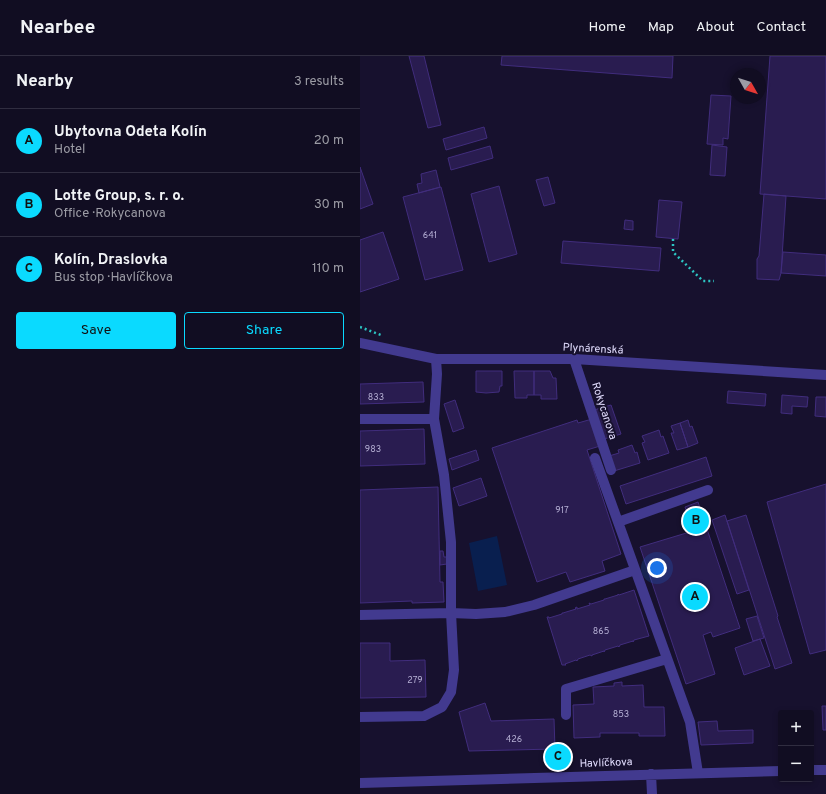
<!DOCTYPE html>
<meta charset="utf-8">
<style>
:root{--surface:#110d22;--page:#1a162a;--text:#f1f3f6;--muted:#9c9ca5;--line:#302d40;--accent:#0adaff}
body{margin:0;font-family:Overpass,sans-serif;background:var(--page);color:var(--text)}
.controls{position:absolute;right:12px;bottom:12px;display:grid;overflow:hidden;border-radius:4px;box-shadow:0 2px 6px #0003}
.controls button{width:36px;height:36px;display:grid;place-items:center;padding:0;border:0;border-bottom:1px solid var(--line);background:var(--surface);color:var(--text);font:20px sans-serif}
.compass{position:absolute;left:370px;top:12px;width:36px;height:36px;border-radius:50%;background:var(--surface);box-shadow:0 2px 6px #0003;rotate:129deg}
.you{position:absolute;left:297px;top:512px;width:14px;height:14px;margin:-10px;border:3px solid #fff;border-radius:50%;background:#1a73e8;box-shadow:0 0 0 6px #1a73e833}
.badge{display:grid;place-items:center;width:26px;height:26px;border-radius:50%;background:var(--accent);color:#111;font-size:13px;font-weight:700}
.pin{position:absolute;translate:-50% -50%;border:2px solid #fff;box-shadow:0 1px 4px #0006}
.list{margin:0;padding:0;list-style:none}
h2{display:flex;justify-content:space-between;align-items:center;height:52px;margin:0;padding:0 16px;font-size:17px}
h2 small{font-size:13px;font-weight:400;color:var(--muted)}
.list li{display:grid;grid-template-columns:26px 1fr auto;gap:12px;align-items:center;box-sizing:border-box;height:64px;padding:0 16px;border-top:1px solid var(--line)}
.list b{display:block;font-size:15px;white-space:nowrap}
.list p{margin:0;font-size:13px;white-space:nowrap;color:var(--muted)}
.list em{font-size:13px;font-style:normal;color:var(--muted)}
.actions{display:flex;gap:8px;padding:12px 16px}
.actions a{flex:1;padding:9px 0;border:1px solid var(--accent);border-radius:4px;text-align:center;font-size:14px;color:var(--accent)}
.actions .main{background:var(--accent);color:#111}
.map{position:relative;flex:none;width:466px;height:738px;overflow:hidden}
header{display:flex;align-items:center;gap:24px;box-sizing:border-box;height:56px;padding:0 20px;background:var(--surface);border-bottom:1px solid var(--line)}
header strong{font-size:19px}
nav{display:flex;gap:22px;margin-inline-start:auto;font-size:14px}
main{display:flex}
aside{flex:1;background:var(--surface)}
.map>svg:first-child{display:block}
</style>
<header>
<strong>Nearbee</strong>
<nav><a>Home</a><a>Map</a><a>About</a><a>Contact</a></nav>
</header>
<main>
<aside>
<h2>Nearby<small>3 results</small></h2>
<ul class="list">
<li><span class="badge">A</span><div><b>Ubytovna Odeta Kolín</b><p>Hotel</p></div><em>20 m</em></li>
<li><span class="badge">B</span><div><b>Lotte Group, s. r. o.</b><p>Office · Rokycanova</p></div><em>30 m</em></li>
<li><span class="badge">C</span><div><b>Kolín, Draslovka</b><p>Bus stop · Havlíčkova</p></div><em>110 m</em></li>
</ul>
<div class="actions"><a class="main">Save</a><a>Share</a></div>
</aside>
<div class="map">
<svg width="466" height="738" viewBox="0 0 466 738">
<rect width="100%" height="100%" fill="#17112e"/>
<!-- water -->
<path fill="#091f4f" d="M137,480L147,529L118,535L109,487Z"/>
<!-- building -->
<path fill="#291c50" stroke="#412d7d" d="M49,0H64L81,69L68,72Z
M142,0H313L312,22L141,9Z
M410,0H466V143L400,138Z
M351,39L371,40L368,83L363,82V89L347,88Z
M124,71L127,82L86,94L83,83Z
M352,89L367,91L365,120L350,119Z
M130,90L133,102L91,114L88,102Z
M0,111L13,148L0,153Z
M76,114L80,131L59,137L57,128L62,127L61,118Z
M188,121L195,147L184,150L176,124Z
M139,130L157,198L129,206L111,138Z
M81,131L103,214L65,224L43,141Z
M404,138L426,140L421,217L419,224L397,223V203L399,200Z
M299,144L322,146L318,183L296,181Z
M265,164L273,165V174L264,173Z
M23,176L39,223L0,236V184Z
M203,185L301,192L299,215L201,207Z
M423,196L466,199V220L421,217Z
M116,315H142V330H140L139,336L126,337L116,336Z
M154,315H174V339H167V342H155Z
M174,315H190L193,322H196L197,343H181V339H174Z
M63,326L64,346L0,348V328Z
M368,335L406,338L405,350L367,347Z
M422,339L448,341L447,351L432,350V358L421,357Z
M456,341H466V361L455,360Z
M95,344L104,372L93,376L84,348Z
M251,349L261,378L244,383L234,354Z
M232,363L240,390L227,394L261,498L242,505L245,515L210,526L206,516L177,526L132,392L217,364L218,367Z
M328,364L330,371L332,370L338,387L328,391L320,367Z
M320,367L328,391L317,394L311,377H314L311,370Z
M64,373L65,408L0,410V375Z
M299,374L301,381L303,380L309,397L288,404L282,387L285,386L282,380Z
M272,389L275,397L277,396L280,407L254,415L249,400L259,397L258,394Z
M116,394L119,404L92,414L89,403Z
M346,401L352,420L266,448L260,430Z
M121,422L127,440L99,450L93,432Z
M466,428V594L450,598L407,446Z
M78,431L80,526H83L84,546L52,547V545L0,547V434Z
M338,446L380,572L353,581L351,576L343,579L355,618L326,628L280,491L333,475L325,451Z
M365,459L389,534L377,538L352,464Z
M386,459L418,560L417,561L432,607L415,613L367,465Z
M80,495H83L84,501H87V508L80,509Z
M274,534L289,580L274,584L273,586V585L260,589L259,591L258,590L245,594L244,596V595L232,599V600L230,599L218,603L217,605L216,604L205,608L206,609H202L187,561H189V562L202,558V557H203L216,553L215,552L217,551V553L230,549L229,547L231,548L244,544V543H245L258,539V538L259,539Z
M397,560L404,582L393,585L386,563Z
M400,583L410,610L384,619L375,592Z
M0,587H30V605L65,604L66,641L0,642Z
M262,626V630L283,629L284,651H304L305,680H279V677H240V681L214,682L213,649L234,648L233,631L254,630V627Z
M125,647L131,665L194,663L195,693L109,695L99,656Z
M462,650H466V674H463Z
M357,665L358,675L393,674V687L341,689L338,666Z"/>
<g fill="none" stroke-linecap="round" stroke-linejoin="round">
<!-- path -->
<path stroke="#2cc5c3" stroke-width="2.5" stroke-dasharray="2 3" stroke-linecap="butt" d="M313,183V196L343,225H354
M0,271L21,279"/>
<!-- minor -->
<path stroke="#423a8f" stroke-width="10" d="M0,287L76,303H214L466,319
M214,303L251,414
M0,363H74
M235,402L330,666L338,717
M258,466L348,434
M0,559L91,557L116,558L145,556L174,549L275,514
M206,659V633L307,603
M0,661L64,660L82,651L91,636L94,614L91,557V486L84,419L74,363L77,318L76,303
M451,714H466
M291,718L292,738
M0,727L421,715"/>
</g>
<g text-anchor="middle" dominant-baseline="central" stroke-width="4" stroke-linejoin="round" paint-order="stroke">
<!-- number labels -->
<g font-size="9" fill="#b4aed3">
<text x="70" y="179">641</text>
<text x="16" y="341">833</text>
<text x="13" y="393">983</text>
<text x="202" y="454">917</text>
<text x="241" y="575">865</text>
<text x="55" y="624">279</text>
<text x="261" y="658">853</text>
<text x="154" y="683">426</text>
</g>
<!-- street labels -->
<g font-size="11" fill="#e3deff" stroke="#17112e">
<text transform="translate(233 293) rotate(3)">Plynárenská</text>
<text transform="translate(244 355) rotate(72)">Rokycanova</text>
<text transform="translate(246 707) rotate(-2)">Havlíčkova</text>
</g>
</g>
</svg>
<div class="controls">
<button>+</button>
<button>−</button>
</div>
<svg class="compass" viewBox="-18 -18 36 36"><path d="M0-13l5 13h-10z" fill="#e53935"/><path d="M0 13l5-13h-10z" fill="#9c9ca5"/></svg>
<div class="you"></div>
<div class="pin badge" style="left:335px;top:541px">A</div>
<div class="pin badge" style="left:336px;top:465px">B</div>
<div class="pin badge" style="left:198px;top:701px">C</div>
</div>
</main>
